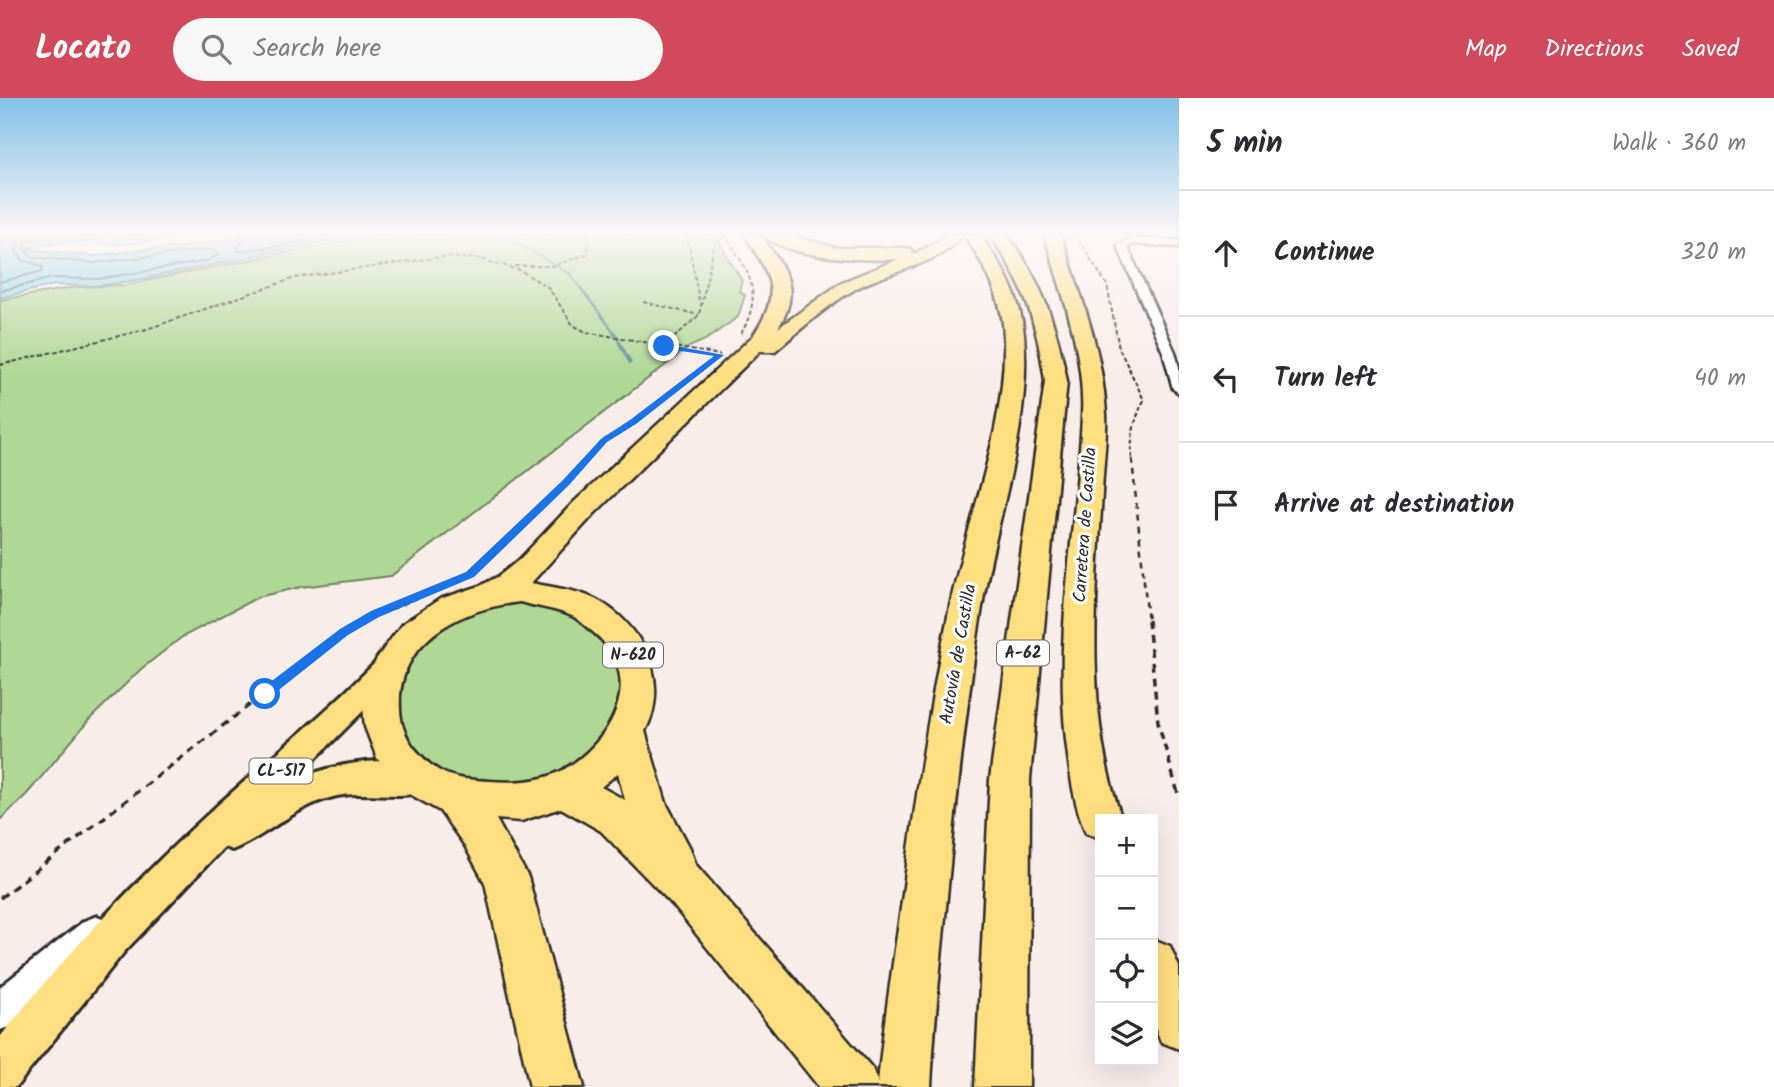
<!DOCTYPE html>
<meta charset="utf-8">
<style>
:root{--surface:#fff;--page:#f7f7f7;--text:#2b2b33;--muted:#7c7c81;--line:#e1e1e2;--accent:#d1495b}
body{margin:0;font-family:Kalam,sans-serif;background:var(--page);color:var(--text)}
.controls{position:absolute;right:21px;bottom:21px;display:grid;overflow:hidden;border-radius:0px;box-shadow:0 7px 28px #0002}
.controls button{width:63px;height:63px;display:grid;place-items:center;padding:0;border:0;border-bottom:2px solid var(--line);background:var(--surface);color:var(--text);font:35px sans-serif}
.stop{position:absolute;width:21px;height:21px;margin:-16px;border:5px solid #1a73e8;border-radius:50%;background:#fff}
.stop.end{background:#1a73e8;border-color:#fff;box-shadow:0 2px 7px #0008}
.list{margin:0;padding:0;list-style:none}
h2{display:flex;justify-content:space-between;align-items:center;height:91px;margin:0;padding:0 28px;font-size:30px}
h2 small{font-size:23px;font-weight:400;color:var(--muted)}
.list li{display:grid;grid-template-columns:46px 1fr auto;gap:21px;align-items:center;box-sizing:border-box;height:126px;padding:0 28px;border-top:2px solid var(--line)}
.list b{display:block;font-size:26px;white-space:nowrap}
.list em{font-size:23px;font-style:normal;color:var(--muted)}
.icon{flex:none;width:38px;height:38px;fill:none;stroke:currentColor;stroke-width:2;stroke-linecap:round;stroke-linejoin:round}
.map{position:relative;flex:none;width:1179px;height:989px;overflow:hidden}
header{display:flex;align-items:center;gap:42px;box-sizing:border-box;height:98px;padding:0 35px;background:var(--accent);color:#fff}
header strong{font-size:33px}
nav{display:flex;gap:38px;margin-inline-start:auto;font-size:24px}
.search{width:490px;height:63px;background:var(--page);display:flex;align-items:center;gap:18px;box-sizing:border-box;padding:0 24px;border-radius:38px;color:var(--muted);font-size:26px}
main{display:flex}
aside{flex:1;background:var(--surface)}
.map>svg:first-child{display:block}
</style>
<header>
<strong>Locato</strong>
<div class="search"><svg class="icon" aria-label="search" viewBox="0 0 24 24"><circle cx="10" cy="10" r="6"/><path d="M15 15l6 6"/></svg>Search here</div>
<nav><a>Map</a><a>Directions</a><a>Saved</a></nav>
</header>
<main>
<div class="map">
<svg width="1179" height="989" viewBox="0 0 1179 989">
<rect width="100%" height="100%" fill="#f9edea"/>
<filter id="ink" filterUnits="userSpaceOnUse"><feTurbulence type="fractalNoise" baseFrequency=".0143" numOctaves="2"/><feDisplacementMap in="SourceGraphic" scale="14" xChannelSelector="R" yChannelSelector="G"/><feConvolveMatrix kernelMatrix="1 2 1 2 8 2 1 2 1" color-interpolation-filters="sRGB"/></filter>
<g filter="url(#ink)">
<!-- green -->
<path fill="#afd895" stroke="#6d8260" stroke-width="2" d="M379,136H714L742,183L739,193L745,197L738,219L705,242L689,249L391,478L301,489L258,499L182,539L141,571L89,622L27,696L0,722V202L76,189L125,187Z
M519,502L552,506L604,535L627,588L605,648L577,672L500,694L428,672L393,619L407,560L455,517Z"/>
<!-- water -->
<path fill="#89d3e9" stroke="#63909d" stroke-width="2" d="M208,136C179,139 145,146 117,146C87,146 55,139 27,151L95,158L138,152L182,149L242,138L238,136H360L143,181L97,188L54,187L0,200V137Z"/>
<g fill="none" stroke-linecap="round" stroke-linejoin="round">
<!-- shore -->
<path stroke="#516e77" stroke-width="2" d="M244,136L243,143L237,149L239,153L286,147L328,136
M0,184L43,173L42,168L23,162L16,154L17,143L22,136
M0,193L52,180L97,181L142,174L207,163L219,156L215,151L94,165L31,159L24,151L27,144L36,140L151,136"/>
<!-- stream-far1 -->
<path stroke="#63909d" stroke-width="2.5" d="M502,136L570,176L616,237"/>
<!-- stream -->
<path stroke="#63909d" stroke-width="3.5" d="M614,235L618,240
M619,244L630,264"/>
<defs>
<path id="street" d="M1132,140L1179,143V149L1133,146L1127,148L1175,254L1179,269V295L1173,291L1163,254L1117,147Z"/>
<path id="secondary" d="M97,818L110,823L115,836L110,849L14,927L0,932V889L84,823Z"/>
<path id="primary" d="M387,559L397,563L402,571L397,579L294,682C333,666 389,655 430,670L435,681L430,692C400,703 364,691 333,699C295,708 267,738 232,752L224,749L124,854L16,989H0V939C66,856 140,778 219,706C272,659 327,614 377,563Z"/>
<path id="highway" d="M744,136H760C784,170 803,191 778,230L842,184L899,161C865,163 788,161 762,136H785L836,150H905L911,151L913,156L936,145L946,136H963C940,168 890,172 857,190C827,207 801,231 775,253H760L594,416L531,485C551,489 577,492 595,501C642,525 672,584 645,633L666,705L690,750L696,767L872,970L878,985C884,922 894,859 903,796C916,699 930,603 950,508C968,419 1007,330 1004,238C1003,200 985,167 963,136H979C1002,166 1021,199 1024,237C1032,329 996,419 982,509C966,605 956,702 947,799C941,862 934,925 931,989H819L673,807L601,733L561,710L521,723L496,721L528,779L584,989H530L485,785L465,748L440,713L408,695L377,660L365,629L363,609L365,589L377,560L402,526L440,501L480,488L499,478L520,461L574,404L753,238C783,193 771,178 744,136ZM520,504C537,509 556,511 572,518C579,521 586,529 593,534C647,578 614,642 563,672C541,684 514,685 490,683C453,681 437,679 412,647C401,632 399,616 400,597C406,536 467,510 520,504ZM618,675L625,702L601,689Z
M989,136H1006C1041,180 1057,228 1067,283L1030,681L1029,989H975L990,681L1045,283C1037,225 1024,184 989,136Z
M1044,136H1060C1080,195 1103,253 1106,316C1107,342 1103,369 1102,395C1096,502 1084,618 1122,721H1100V740L1086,735C1073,704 1070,675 1066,642C1054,533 1077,427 1082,318C1085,255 1062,196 1044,136Z
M1153,841L1170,848L1179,869V951L1161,944L1153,923Z"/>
</defs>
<!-- street casing -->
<use href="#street" stroke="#2b2b2b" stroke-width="5"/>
<!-- secondary casing -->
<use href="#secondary" stroke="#2b2b2b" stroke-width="6"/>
<!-- primary casing -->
<use href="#primary" stroke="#2b2b2b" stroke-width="6"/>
<!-- highway casing -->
<use href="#highway" stroke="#2b2b2b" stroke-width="5"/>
<!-- path-far2 -->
<path stroke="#2b2b2b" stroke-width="2" stroke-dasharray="4.5 2.5" stroke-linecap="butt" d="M687,136L699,202
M724,136C748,173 765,193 741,236
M1075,136L1107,187L1119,250L1144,302C1134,322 1130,341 1132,363
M515,168H552L587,156L590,141L587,136
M643,204L699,217
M664,249L699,217L714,148L716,142L727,140
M0,267L147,231L295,180L441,159L477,160L519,172L548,189L573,227L586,234L720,257
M585,363L604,342L633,324L703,271"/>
<!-- path-far1 -->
<path stroke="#2b2b2b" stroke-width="2.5" stroke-dasharray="6 5" stroke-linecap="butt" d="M1132,361L1148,524
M361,524L470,477L566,385L587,361"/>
<!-- path -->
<path stroke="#2b2b2b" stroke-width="3.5" stroke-dasharray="8 6" stroke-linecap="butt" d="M1148,522L1158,624L1179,699
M0,800L344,534L364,522"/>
<!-- street -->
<use href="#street" fill="#fff" fill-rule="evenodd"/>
<!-- secondary -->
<use href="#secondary" fill="#fff" fill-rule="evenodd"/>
<!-- primary -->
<use href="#primary" fill="#ffdf80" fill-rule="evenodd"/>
<!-- highway -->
<use href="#highway" fill="#ffdf80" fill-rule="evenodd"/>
</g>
</g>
<!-- sky -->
<linearGradient id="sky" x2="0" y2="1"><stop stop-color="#82c0e8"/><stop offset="0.49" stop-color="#fcf7f6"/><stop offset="1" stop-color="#fcf7f6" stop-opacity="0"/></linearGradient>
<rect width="1179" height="275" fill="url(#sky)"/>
<!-- route -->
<path fill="#1a73e8" d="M664,246L724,257L636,326L607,344L569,387L474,479L379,519L348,537L270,599H260V592L340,531L371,513L466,474L562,383L601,341L630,322L714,258L661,250Z"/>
<g text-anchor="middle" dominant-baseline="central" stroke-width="6" stroke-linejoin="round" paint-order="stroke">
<!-- shield labels -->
<g fill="#fff" stroke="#6b6b6b" stroke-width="2">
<rect x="997" y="542.5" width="52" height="25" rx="5"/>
<rect x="603" y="544.5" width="60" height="25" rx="5"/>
<rect x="249.5" y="660.5" width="63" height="25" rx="5"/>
</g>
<g font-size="16" font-weight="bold" fill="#2b2b2b">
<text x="1023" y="555">A-62</text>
<text x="633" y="557">N-620</text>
<text x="281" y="673">CL-517</text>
</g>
<!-- street labels -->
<g font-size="18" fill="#2b2b2b" stroke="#fff">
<text transform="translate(1086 427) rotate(-86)">Carretera de Castilla</text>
<text transform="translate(959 556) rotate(-80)">Autovía de Castilla</text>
</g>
</g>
</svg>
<div class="controls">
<button>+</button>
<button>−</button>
<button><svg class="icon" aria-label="locate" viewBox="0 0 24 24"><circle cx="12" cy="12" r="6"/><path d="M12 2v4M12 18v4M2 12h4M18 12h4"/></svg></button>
<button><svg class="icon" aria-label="layers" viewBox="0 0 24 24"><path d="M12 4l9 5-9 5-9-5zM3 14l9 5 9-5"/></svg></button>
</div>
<div class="stop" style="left:265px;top:596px"></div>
<div class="stop end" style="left:664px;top:248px"></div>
</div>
<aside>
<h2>5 min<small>Walk · 360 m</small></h2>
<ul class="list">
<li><svg class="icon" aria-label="ahead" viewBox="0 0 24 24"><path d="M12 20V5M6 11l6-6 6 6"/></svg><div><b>Continue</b></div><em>320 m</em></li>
<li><svg class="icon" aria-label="left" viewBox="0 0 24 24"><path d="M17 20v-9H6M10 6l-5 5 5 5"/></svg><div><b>Turn left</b></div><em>40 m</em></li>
<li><svg class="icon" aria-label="arrive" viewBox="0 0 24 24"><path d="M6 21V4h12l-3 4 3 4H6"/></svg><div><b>Arrive at destination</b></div></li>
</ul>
</aside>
</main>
